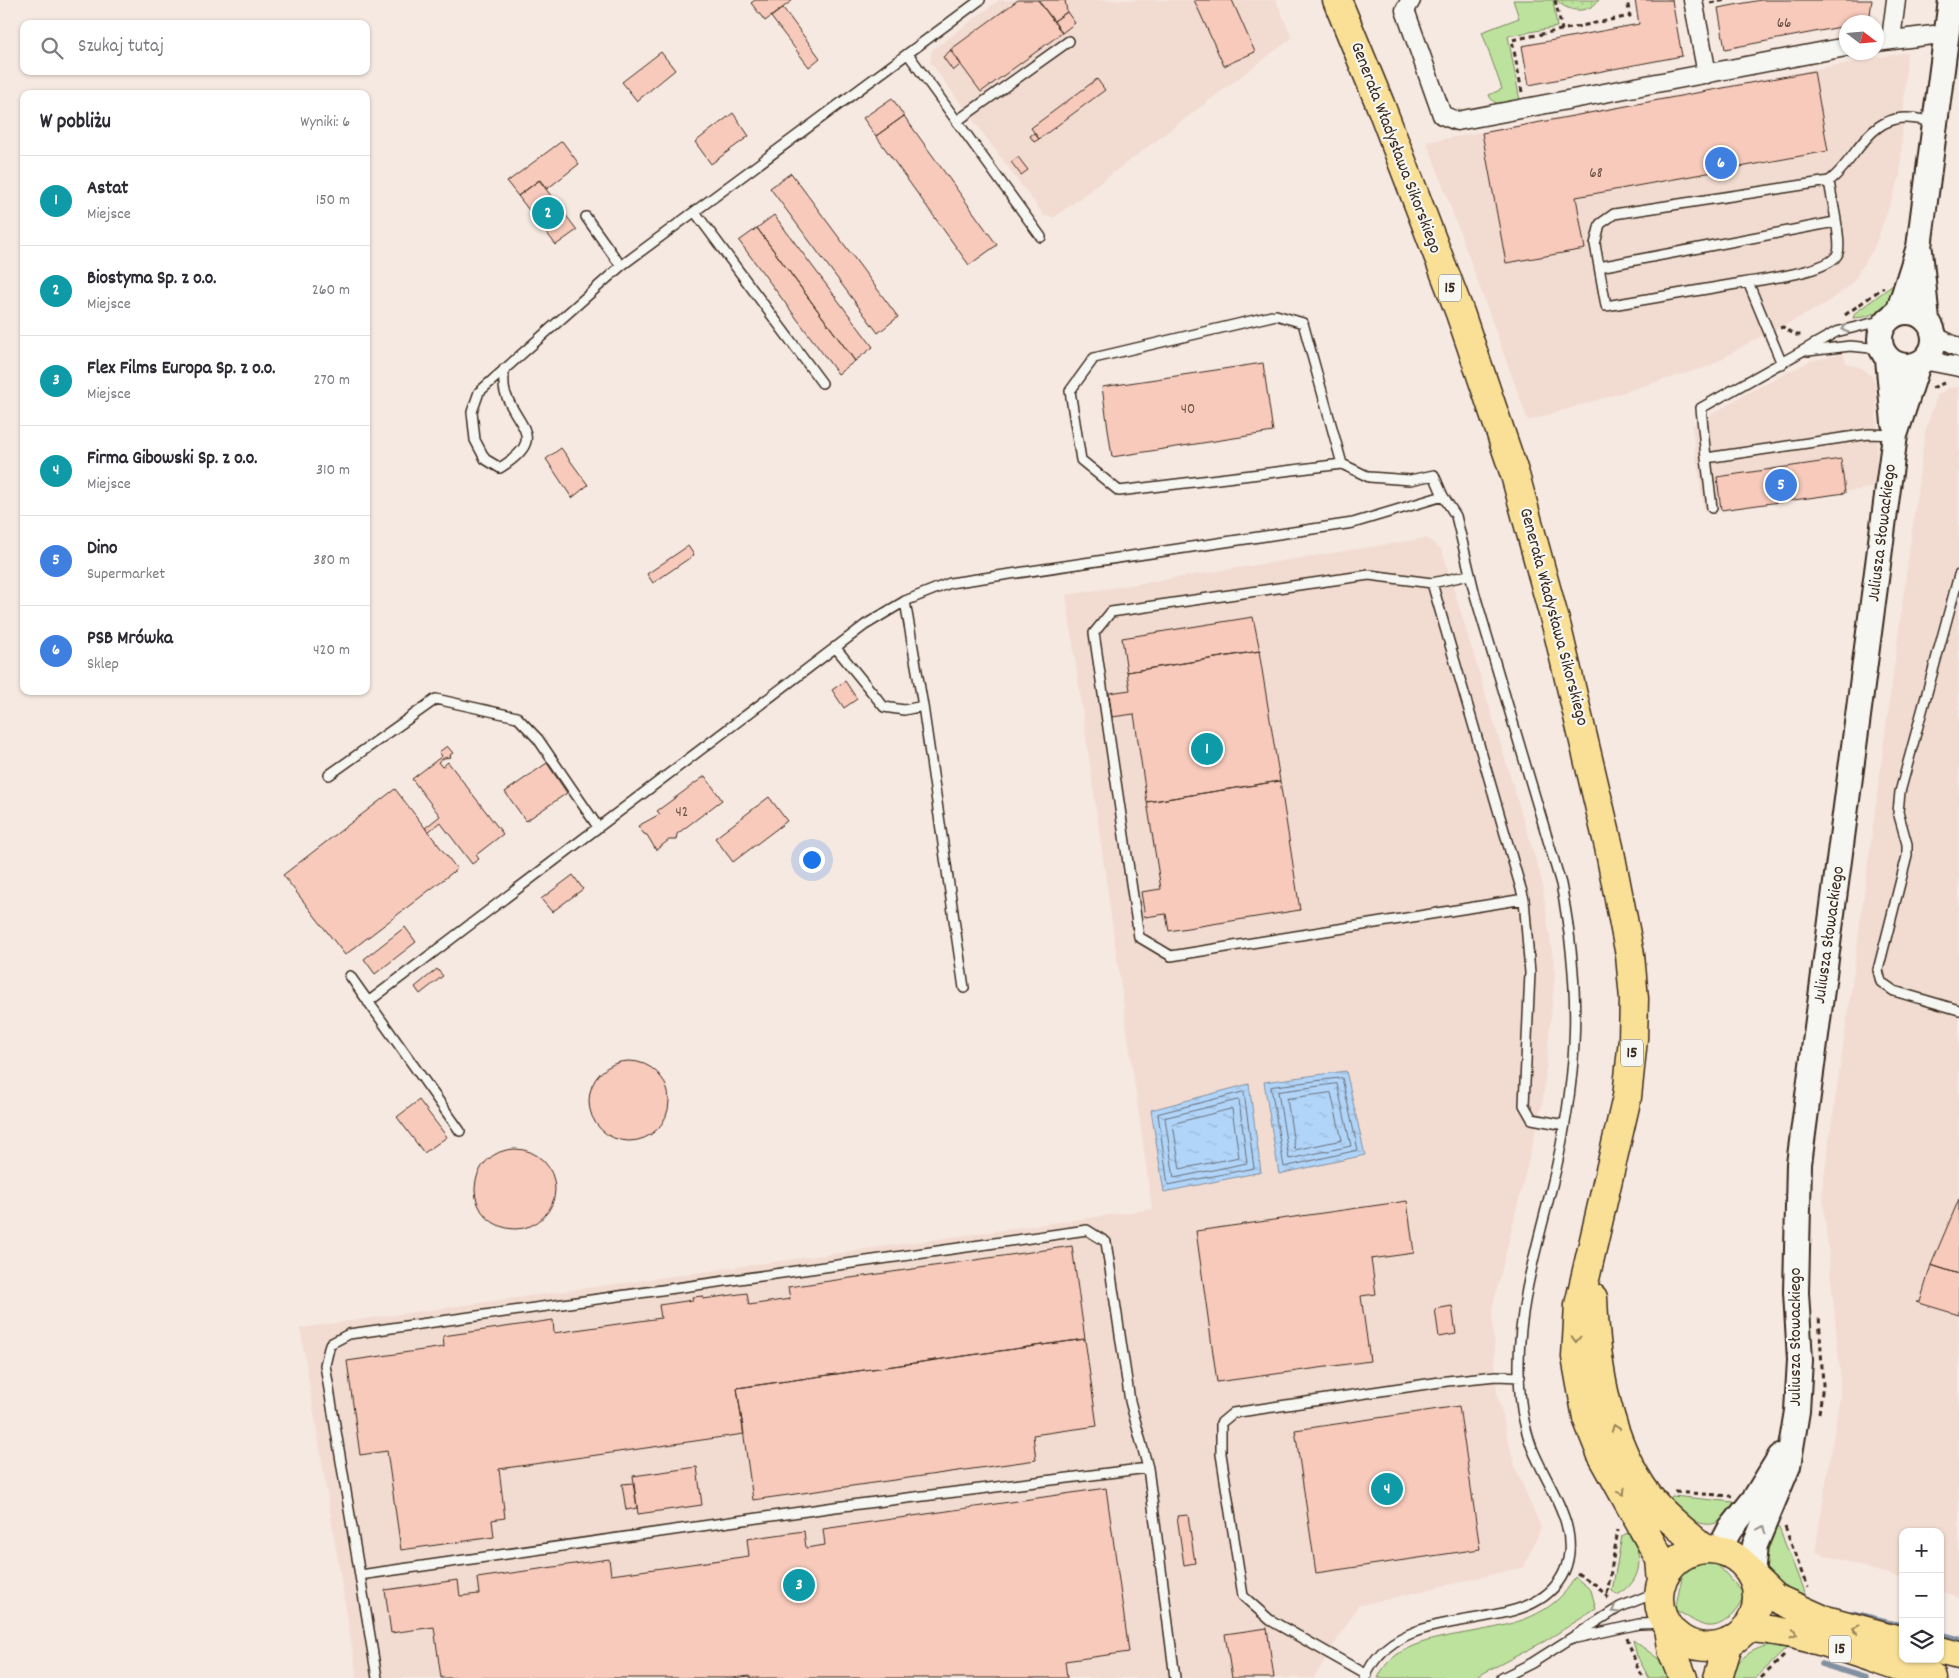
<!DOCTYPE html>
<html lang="pl">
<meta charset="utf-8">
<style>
:root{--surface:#fff;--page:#f7f7f7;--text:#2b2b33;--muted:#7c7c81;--line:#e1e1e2;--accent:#0f766e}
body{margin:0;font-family:Dekko,sans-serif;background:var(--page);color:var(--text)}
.controls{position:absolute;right:15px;bottom:15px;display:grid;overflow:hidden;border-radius:10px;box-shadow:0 1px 4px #0004}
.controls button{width:45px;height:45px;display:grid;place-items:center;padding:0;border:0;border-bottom:1px solid var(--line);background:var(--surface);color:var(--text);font:25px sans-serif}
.compass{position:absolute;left:1839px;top:15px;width:45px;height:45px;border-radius:50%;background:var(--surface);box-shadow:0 1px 4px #0004;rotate:106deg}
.you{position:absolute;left:811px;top:859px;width:18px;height:18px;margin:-12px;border:4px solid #fff;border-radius:50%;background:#1a73e8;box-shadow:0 0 0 8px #1a73e833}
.badge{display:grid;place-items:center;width:32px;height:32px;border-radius:50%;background:var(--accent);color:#fff;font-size:16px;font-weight:700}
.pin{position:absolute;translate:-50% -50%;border:2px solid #fff;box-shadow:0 1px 5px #0006}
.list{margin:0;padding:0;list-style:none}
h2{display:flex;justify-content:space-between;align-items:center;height:65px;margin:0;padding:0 20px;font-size:21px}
h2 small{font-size:16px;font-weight:400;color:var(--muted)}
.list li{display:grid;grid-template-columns:32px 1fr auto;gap:15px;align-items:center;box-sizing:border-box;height:90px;padding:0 20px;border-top:1px solid var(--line)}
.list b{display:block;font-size:19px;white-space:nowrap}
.list p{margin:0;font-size:16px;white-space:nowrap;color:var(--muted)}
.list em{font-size:16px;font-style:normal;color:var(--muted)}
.icon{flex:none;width:28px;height:28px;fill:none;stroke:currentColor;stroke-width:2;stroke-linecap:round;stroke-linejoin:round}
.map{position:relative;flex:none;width:1959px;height:1678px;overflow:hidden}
.search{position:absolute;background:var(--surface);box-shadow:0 1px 4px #0004;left:20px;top:20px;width:350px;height:55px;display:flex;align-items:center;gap:12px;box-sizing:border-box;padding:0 18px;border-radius:10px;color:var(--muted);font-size:19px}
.panel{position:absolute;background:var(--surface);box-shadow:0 1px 4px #0004;left:20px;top:90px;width:350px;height:605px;border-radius:10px}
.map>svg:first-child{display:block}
</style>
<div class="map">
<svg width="1959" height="1678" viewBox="0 0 1959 1678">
<defs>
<pattern id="park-dots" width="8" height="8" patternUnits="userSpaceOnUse" patternTransform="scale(1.25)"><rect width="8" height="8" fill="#bce29d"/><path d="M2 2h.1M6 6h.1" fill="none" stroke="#a2c287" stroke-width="1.8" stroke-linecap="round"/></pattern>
<pattern id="water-ripples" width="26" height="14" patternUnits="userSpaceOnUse" patternTransform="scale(1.25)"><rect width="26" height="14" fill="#b1d5f9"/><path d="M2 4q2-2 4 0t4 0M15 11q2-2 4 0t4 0" fill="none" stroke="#99b7d5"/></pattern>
</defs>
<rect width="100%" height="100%" fill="#f6e9e2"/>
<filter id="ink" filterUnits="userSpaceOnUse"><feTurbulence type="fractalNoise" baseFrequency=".02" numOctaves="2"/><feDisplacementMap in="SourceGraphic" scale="10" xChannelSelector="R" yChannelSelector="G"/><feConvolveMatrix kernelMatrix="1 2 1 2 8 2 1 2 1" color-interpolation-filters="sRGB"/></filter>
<g filter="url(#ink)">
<!-- built -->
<path fill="#f2dcd2" d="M999,0H1276L1292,38L1055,217L1044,216L930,62L932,50Z
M1907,52L1900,177L1874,248L1851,285L1821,307L1750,342L1710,366L1528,421L1427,142Z
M1843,354L1846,363L1862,368L1872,376L1876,386L1878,487L1704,512L1692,426L1745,394L1810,361Z
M1959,387V1597L1940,1591V1532H1903V1579L1815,1552L1840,1395V1371L1822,1189L1851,991L1925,431L1937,396L1947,388Z
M1427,538L1442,550L1542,881L1555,973L1543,1101L1492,1310L1497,1393L1514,1464L1541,1528L1524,1567L1358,1606L1314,1678H357L300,1328L1152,1209L1066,595Z"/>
<!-- green -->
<path fill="#bce29d" stroke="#7c865e" d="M1513,0H1553L1557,27L1508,36L1520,101C1508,103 1495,109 1489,95L1502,89L1482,32L1519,18Z
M1893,285L1897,286C1889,307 1877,317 1853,318L1855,313Z
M1672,1496L1734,1502L1737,1503C1715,1540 1691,1522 1668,1500Z
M1775,1526L1779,1528L1806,1597C1761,1579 1757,1570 1775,1526Z
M1627,1533C1646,1553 1642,1583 1617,1595L1612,1591L1622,1536Z
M1699,1562L1717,1564L1745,1595C1737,1612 1721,1633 1700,1624C1691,1620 1684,1614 1675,1610L1683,1573Z
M1575,1577L1591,1590L1596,1609L1545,1641L1474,1678H1378C1407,1611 1533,1656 1575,1577Z
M1633,1640L1660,1660L1671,1678H1649L1637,1656Z
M1773,1644L1788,1647L1756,1678H1731C1737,1657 1752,1649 1773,1644Z"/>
<!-- park -->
<path fill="url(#park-dots)" stroke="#7c865e" d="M1556,0H1599C1587,15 1568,12 1556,0Z"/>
<!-- water -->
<path fill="url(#water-ripples)" stroke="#8291a1" d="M1346,1071L1365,1155L1279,1174L1264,1082Z
M1249,1084L1261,1172L1164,1192L1151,1110Z"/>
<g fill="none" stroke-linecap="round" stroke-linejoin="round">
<!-- shore -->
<path stroke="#6a6e76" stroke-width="1" d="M1342,1078L1358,1150L1284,1167L1271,1087Z
M1337,1084L1351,1146L1289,1159L1278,1092Z
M1244,1092L1254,1168L1168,1185L1158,1114Z
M1331,1093L1342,1140L1295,1150L1287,1099Z
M1239,1100L1247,1163L1174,1178L1165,1118Z
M1232,1109L1239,1157L1180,1169L1173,1124Z"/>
<!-- stream -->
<path stroke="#8291a1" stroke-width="5.5" d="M1852,1613L1903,1625
M1940,1634L1959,1639
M1821,1664L1866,1678"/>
</g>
<!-- building -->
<path fill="#f7cabb" stroke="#3b2a1e" d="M755,0H793L765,21L751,3Z
M1018,0H1038L1062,33L981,92L950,50Z
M1038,0H1065L1067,12L1054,21Z
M1194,0H1232L1255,52L1224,66Z
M1635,0H1672L1682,56L1529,85L1522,46L1639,24Z
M1761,0H1872L1869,22H1846V26L1725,49L1718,8Z
M783,8L820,58L809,67L771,17Z
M1067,12L1075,23L1062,33L1054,21Z
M951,50L961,64L953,71L943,57Z
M661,52L675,70L637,101L622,82Z
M1814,71L1828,151L1576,197L1585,249L1506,263L1482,133Z
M1097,79L1105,90L1039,139L1031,128Z
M892,98L904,116L876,136L863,118Z
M733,113L749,136L711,164L695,142Z
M904,116L997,245L969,265L876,136Z
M1034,133L1039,139L1034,142L1030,136Z
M562,141L579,164L547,189L540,180L518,196L507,182Z
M1018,157L1028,170L1021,175L1011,162Z
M791,173L898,317L878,333L770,188Z
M539,180L577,230L556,245L518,196Z
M774,215L873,347L855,361L757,228Z
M757,228L855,361L838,374L739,241Z
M1263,363L1273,432L1112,457L1102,387Z
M561,448L588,485L572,498L546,459Z
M1841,459L1845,493L1721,510L1717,477Z
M688,546L694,555L653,583L647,574Z
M1253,617L1260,651L1127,672L1122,638Z
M1259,651L1280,781L1147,802L1134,714L1112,717L1109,693L1130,690L1127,672Z
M845,681L857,699L844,708L832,690Z
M447,746L453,753L450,755L451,757L444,758L438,762L442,767L448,762L503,834L476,855L479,859L472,864L440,822L428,832L425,828L440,816L412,779L442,756L439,752Z
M547,763L567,793L526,821L505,792Z
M705,776L722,800L677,834L676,840H669L656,850L647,835L644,834L638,826L660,814L657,811Z
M1280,781L1300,910L1169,931L1166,914L1145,917L1141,892L1161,889L1147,802Z
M395,789L457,869L345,955L283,875Z
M769,797L787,821L733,862L715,838Z
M573,875L583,889L552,912L541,899Z
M405,927L416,942L375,974L364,959Z
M437,969L443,976L420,994L415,987Z
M589 1101a40 40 0 1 1 80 0a40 40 0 1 1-80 0Z
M419,1100L447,1137L424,1153L397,1117Z
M475 1189a40 40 0 1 1 80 0a40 40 0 1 1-80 0Z
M1959,1199V1274L1931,1265Z
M1407,1201L1414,1253L1371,1259L1376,1294L1361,1296L1370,1361L1217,1382L1196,1231Z
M1072,1246L1085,1339L737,1388L744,1434L499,1469L505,1518L492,1520L494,1537L401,1550L387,1451L360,1455L347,1361L444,1347L443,1336L553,1320L554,1333L661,1318L659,1305L693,1300L692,1297L703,1296V1299L747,1293L749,1305L790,1299L788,1287Z
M1931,1265L1959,1274V1315L1916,1302H1920Z
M1452,1306L1456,1334L1439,1337L1435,1309Z
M1085,1339L1097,1426L1033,1435L1036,1460L753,1500L737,1388Z
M1459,1406L1480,1549L1316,1573L1295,1430Z
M697,1467L702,1505L638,1514L633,1476Z
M633,1483L637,1508L626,1510L622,1484Z
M1106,1488L1129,1652L1065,1661L1067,1678H750V1676L733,1678H441L434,1627L391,1633L385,1590L458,1580L460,1596L479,1594L477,1578L609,1559L611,1575L749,1556L747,1539L804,1531L806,1548L825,1545L823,1529Z
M1188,1515L1195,1563L1184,1565L1177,1516Z
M1267,1628L1274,1678H1232L1225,1634Z"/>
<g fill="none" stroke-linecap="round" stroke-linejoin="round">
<defs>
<path id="lane" d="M908,54L1041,237
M957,121L1069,41
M695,212L822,383
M586,217L621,266
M1599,267L1835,222
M1748,282C1767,279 1832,271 1838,253C1842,241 1831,196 1829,181
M1808,351L1850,346L1881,349
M1782,364L1748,282L1606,306L1595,244L1600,224L1614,214L1829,181C1853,164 1865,125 1896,119C1909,116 1923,120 1935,122
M504,369C504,376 503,385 505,392C517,428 549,437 500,468L485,459L475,440L472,412L479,392L621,266L980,0
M1706,458L1701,408L1836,332L1888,319
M1342,464L1119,491L1081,460L1070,391L1094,358L1276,315L1303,323L1342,464L1369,477L1410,480L1434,475L1443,496L1456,516L1475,595L1561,884C1581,988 1579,1066 1556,1169C1541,1234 1518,1301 1519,1369C1519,1394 1523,1424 1532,1448C1547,1486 1583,1529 1564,1572C1531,1644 1399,1593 1365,1678
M1712,508L1706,458L1869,434L1895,435
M1469,575L1432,583L1369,575L1111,612L1094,633L1139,937L1171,956L1524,899
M1959,575L1900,792L1898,812L1907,844V856L1878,970L1881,982L1894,991L1959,1010
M1432,583L1524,899L1530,973L1524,1105L1532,1119L1565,1125
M905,601L923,706L964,988
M835,647L884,707L904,710L923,706
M329,775L436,699L517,717L538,739L598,827
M350,976L460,1131
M368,1002L865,625L905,601L950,583L1353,523L1443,496
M360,1575L835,1507L1148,1468L1175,1678
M1576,1638L1639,1624L1666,1623
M1367,1675L1270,1620L1243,1596L1221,1454V1423L1233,1413L1447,1381L1496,1376L1520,1377
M377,1678L325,1365L330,1344L349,1334L1087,1230L1106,1242L1130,1401L1148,1468
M1502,1678L1532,1663L1620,1607L1660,1591"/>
<path id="street" d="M1411,0L1405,10L1442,115L1457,121L1846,47
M1693,0L1707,74
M1891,39L1896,0
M1876,42L1933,35
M1934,336L1959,348
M1923,360L1959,367"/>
<path id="secondary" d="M1920,251L1927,321
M1880 339a27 27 0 1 1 54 0a27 27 0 1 1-54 0Z
M1898,313L1919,247L1951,0
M1888,359L1894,423
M1719,1550L1729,1531L1755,1498L1780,1457
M1752,1576L1755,1545L1788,1466L1797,1411L1800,1360L1796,1292L1799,1164L1895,435L1918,364"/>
<path id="primary" d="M1337,0L1380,104L1460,313L1515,475L1557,628L1609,847L1630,955L1634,999L1633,1039L1627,1097L1579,1305L1576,1357L1587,1418L1601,1453L1660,1559L1662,1582
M1593,1298C1596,1367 1607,1440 1649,1497C1665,1517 1686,1533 1705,1549
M1659 1598a49 49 0 1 1 98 0a49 49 0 1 1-98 0Z
M1752,1576L1775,1598L1822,1619L1903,1641
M1746,1628C1807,1630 1874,1661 1933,1678
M1669,1629L1673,1653L1683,1678
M1940,1651L1959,1656
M1718,1678L1729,1642"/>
</defs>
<!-- lane casing -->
<use href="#lane" stroke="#3b2a1e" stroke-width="12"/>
<!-- street casing -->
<use href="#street" stroke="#3b2a1e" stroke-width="21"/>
<!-- secondary casing -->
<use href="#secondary" stroke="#3b2a1e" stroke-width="28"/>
<!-- primary casing -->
<use href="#primary" stroke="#3b2a1e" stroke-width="31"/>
<!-- path -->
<path stroke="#3b2a1e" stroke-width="3" stroke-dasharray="5 4" stroke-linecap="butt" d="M1555,0L1562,30
M1710,3L1726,0
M1522,92L1512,40L1630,16L1627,0
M1845,315L1884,287
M1780,328L1783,327L1795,335H1803
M1932,388L1944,383
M1819,1413L1823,1385L1819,1315
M1675,1492L1732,1496
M1785,1527L1807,1587
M1577,1573L1596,1585L1610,1600
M1607,1594L1618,1530
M1627,1638L1638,1669L1644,1678
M1761,1678L1784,1656"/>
<!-- lane -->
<use href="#lane" stroke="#f6f6f2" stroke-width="9"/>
<!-- street -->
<use href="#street" stroke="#f6f6f2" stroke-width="18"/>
<!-- secondary -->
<use href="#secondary" stroke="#f6f6f2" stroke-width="24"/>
<!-- primary -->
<use href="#primary" stroke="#f9e096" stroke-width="28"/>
</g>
<!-- one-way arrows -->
<defs><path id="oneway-chevron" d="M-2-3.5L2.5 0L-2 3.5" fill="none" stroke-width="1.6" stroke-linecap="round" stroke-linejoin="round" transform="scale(1.25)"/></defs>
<g stroke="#989088">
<use href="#oneway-chevron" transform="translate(1845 329) rotate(163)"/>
<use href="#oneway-chevron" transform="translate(1762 1529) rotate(-67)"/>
<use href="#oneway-chevron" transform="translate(1615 1610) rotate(149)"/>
</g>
<g stroke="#9a855a">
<use href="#oneway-chevron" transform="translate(1576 1339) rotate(91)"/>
<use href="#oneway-chevron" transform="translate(1615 1428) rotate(-110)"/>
<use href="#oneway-chevron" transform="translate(1622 1492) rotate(61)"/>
<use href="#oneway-chevron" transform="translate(1856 1629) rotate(-165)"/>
<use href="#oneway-chevron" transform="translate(1794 1634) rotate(16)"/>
</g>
</g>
<g text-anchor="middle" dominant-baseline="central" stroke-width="4.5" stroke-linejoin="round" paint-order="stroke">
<!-- number labels -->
<g font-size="15" fill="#6a5245">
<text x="1784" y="24">66</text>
<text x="1596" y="174">68</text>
<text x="1188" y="410">40</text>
<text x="682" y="813">42</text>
</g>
<!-- shield labels -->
<g fill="#f6f6f2" stroke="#73675e" stroke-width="1">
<rect x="1439" y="274.5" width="22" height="27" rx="4"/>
<rect x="1621" y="1039.5" width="22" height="27" rx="4"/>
<rect x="1829" y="1635.5" width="22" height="27" rx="4"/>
</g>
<g font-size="16" font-weight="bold" fill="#3b2a1e">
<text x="1450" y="288">15</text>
<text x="1632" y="1053">15</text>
<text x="1840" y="1649">15</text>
</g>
<!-- street labels -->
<g font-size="18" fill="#3b2a1e" stroke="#f6f6f2">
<text transform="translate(1395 148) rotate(69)">Generała Władysława Sikorskiego</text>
<text transform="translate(1883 533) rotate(-83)">Juliusza Słowackiego</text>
<text transform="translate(1553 617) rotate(75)">Generała Władysława Sikorskiego</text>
<text transform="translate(1830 935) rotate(-82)">Juliusza Słowackiego</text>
<text transform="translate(1796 1337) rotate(-90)">Juliusza Słowackiego</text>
</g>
</g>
</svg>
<div class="controls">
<button>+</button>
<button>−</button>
<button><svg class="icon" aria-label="layers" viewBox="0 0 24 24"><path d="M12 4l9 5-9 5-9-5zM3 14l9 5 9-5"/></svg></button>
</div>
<svg class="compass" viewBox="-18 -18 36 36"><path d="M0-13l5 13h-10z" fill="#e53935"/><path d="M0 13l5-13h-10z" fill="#7c7c81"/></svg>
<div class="you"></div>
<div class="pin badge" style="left:1207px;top:749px;background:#0f9aa8">1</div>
<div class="pin badge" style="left:548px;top:213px;background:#0f9aa8">2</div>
<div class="pin badge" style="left:799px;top:1585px;background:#0f9aa8">3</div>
<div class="pin badge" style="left:1387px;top:1489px;background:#0f9aa8">4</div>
<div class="pin badge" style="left:1781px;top:485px;background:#3f7fe0">5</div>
<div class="pin badge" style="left:1721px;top:163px;background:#3f7fe0">6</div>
<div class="search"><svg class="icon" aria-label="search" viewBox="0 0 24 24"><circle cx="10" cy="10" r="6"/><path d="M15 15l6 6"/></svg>Szukaj tutaj</div>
<section class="panel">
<h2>W pobliżu<small>Wyniki: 6</small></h2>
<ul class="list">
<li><span class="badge" style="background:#0f9aa8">1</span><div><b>Astat</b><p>Miejsce</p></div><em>150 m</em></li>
<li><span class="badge" style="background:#0f9aa8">2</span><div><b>Biostyma Sp. z o.o.</b><p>Miejsce</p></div><em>260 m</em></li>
<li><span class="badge" style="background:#0f9aa8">3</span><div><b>Flex Films Europa Sp. z o.o.</b><p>Miejsce</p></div><em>270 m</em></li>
<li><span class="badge" style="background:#0f9aa8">4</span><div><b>Firma Gibowski Sp. z o.o.</b><p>Miejsce</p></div><em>310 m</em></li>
<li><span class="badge" style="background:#3f7fe0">5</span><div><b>Dino</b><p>Supermarket</p></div><em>380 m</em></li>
<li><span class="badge" style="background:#3f7fe0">6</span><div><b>PSB Mrówka</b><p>Sklep</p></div><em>420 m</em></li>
</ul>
</section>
</div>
